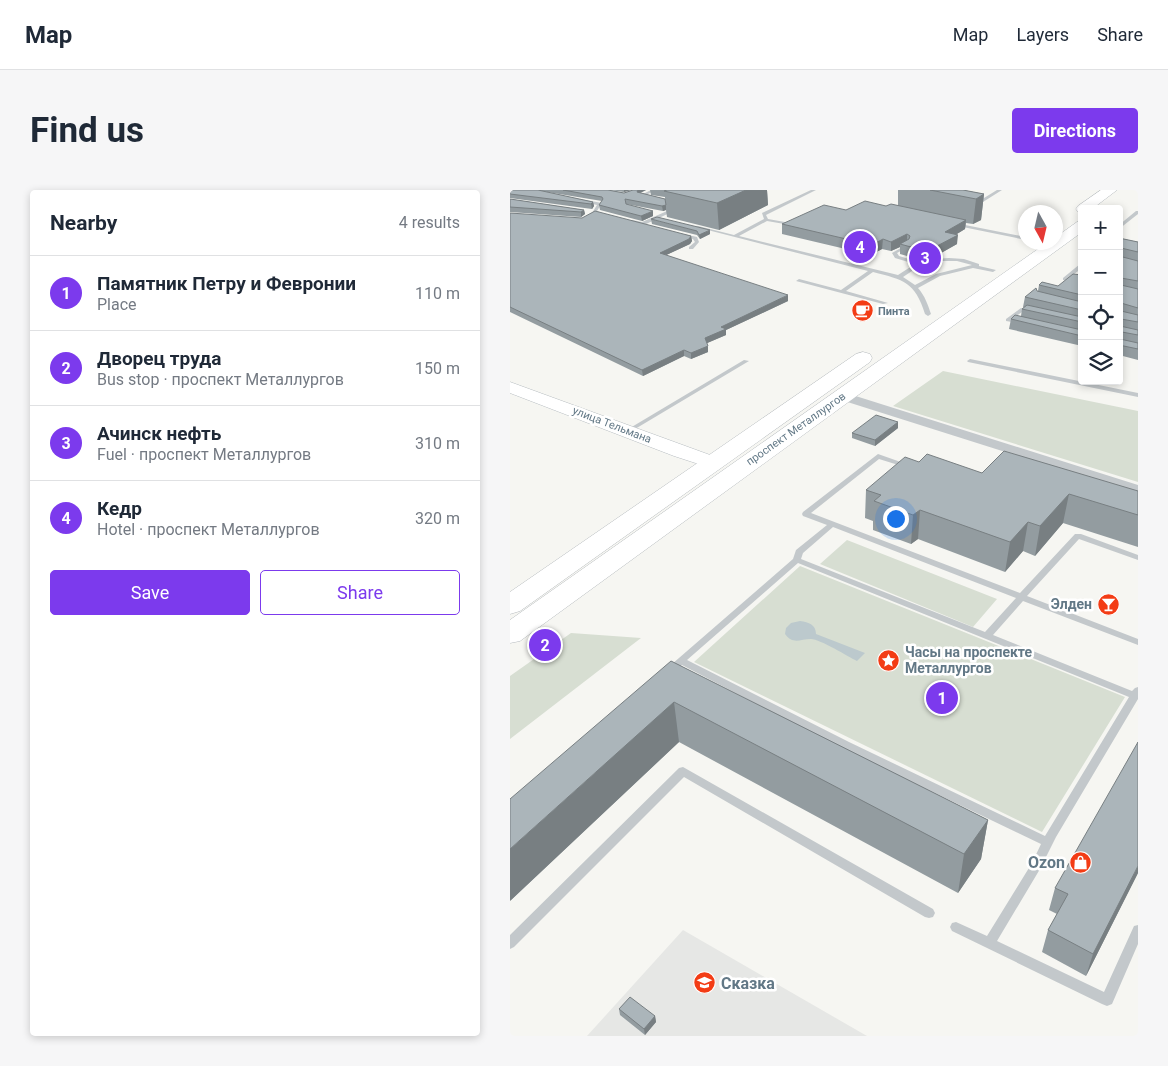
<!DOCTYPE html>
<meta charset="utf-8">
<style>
:root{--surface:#fff;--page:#f6f6f7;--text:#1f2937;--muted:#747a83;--line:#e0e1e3;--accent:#7c3aed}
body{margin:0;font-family:Roboto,sans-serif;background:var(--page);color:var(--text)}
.controls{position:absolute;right:15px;top:15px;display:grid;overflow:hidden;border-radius:5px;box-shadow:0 2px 8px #0003}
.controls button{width:45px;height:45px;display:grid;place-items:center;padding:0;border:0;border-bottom:1px solid var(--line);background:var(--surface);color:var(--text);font:25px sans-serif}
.compass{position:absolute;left:508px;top:15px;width:45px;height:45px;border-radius:50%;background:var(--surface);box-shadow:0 2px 8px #0003;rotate:172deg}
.you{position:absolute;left:385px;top:328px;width:18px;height:18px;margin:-12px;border:4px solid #fff;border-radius:50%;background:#1a73e8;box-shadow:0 0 0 8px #1a73e833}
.badge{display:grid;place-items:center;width:32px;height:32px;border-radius:50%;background:var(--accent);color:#fff;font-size:16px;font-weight:700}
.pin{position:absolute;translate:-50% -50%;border:2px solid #fff;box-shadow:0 1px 5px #0006}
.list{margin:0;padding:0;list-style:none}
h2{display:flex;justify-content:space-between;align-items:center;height:65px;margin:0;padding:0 20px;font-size:21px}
h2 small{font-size:16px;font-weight:400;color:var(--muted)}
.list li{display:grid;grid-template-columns:32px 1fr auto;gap:15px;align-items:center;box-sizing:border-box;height:75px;padding:0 20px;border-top:1px solid var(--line)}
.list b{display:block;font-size:19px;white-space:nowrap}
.list p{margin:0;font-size:16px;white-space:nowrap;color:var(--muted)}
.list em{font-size:16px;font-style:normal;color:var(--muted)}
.actions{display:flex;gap:10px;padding:15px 20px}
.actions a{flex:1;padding:11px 0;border:1px solid var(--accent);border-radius:5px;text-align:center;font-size:18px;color:var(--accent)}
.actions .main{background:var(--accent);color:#fff}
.icon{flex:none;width:28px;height:28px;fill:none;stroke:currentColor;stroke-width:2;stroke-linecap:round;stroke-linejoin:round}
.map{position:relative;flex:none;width:628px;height:846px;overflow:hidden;border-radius:5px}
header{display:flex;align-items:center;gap:30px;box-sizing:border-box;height:70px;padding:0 25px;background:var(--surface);border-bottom:1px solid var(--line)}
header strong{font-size:24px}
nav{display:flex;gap:28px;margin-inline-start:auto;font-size:18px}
.intro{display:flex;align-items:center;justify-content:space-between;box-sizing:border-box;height:120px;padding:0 30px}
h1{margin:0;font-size:35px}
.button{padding:12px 22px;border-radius:5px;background:var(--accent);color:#fff;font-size:18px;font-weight:700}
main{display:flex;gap:30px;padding:0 30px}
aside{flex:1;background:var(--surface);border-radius:5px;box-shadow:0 2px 8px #0003}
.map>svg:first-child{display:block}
</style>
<header>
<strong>Map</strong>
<nav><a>Map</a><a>Layers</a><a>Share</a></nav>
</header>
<div class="intro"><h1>Find us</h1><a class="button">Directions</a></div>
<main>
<aside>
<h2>Nearby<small>4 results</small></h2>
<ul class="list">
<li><span class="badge">1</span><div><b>Памятник Петру и Февронии</b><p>Place</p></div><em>110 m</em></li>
<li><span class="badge">2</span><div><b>Дворец труда</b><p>Bus stop · проспект Металлургов</p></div><em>150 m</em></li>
<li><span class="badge">3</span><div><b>Ачинск нефть</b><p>Fuel · проспект Металлургов</p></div><em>310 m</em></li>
<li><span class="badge">4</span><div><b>Кедр</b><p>Hotel · проспект Металлургов</p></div><em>320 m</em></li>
</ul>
<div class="actions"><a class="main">Save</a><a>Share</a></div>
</aside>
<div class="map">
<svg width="628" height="846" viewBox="0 0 628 846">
<rect width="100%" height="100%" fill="#f6f6f2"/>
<!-- built -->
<path fill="#e6e7e5" d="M173,740L357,846H77Z"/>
<!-- green -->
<path fill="#d7ded2" d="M433,181L628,221V292L383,216Z
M337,350L487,409L463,437L310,374Z
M290,376L615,507L532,642L184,472Z
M61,443L131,448L0,549V486Z"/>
<!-- water -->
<path fill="#bcc9cd" d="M290,431C299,432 306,435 306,444L355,463L347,471C339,467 310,449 301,449C290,449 283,455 275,444L276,438L281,433Z"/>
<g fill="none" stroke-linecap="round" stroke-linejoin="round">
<defs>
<path id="secondary" d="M0,192L211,269L214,273L211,277L204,279L164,266L0,203Z"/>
<path id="primary" d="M591,0H607L582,19H572V23L568,22L566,19L568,16Z
M572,31V42L10,451L0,453V430L538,52H546V47L567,32Z
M353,162L360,164L362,168L360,172L10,421L0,424V402L346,164Z"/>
</defs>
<!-- secondary casing -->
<use href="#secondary" stroke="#b7bdc1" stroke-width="1"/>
<!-- primary casing -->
<use href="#primary" stroke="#b6bbbe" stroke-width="1"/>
<!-- service -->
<path fill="#c3c8cb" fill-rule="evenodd" d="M141,0H146L136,5L140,6V8L129,6Z
M301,0H306L256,25L258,29L286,34V36L257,31L229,46L388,85L405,74L385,68L382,63L396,55L398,56V57L387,63L389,66L409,72L423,69L439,68L454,69L469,74V76L486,80L483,82L463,78L430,86L408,98C415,106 418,115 421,124L418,126L415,124C405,92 394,90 363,82L336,101L378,113L373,114L286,91L289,89L331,100L358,81L186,37L188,36L224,45L254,29L252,23ZM431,71H447L462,75L426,84L405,95L393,87L411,75Z
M487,0H492L465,17L461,16Z
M70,9L92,13L87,21L95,24L93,25L82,23L87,15L70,11Z
M164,18L168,19L134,35L120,31L122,30L132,32Z
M626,21H628V24L609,39V35Z
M445,33L516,47V50L443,35V34Z
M169,43L187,47L189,52L183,59H179V57L185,52L183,49L169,45Z
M570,74H572V78L559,88L572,91V94L553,90V88Z
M511,118L524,122L521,124L512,122L502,129L513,132V134L496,131V129Z
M460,169L628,203V207L458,172L457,171Z
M234,170L239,171L120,242L118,243L115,241Z
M368,264L402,276L398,278L369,269L301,323L510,403L565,344H571L628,365V370L569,349L517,406L628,449V455L513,411L483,445L622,501L625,498L628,497V509L546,647L530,679L487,751L594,802L624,736L628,735V754L602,814L597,816L592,814L442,741L440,737L442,733L446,732L477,746L522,673L531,654L331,558L172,475C167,479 163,485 156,483L154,481L283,369L286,360L317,335L293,326L292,324L293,322ZM323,337L506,408L475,442L291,369L293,363ZM288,373L619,507L535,646L339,552L177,470Z
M173,577L423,719L425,723L423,727L419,728L415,727L174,587L4,757L0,759V745L169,578Z"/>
<!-- minor -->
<path fill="#c3c8cb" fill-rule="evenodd" d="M333,202L628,295V304L328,209L327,206Z"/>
<!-- secondary -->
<use href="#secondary" fill="#fff" fill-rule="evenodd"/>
<!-- primary -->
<use href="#primary" fill="#fff" fill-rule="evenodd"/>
</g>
<!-- wall -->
<path fill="#939ca0" d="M0,0H98L114,3L123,0H136L130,3L155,9V7L141,5L140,0H257L258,15L209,40L157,27L156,20L153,21L116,14L143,26L132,31L90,20L89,15L92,11L31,1L83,12L84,16L82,19L0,8Z
M100,0H121L114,2Z
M388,0H453L474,4L471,30L463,34L456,33L455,39L447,44V54L424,67L411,70L390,64V57L381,61L372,59L361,65L272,44V34L336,20L388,15Z
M0,9L74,20L75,24L71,27L0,22Z
M0,23L181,46L182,51L180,54L156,65L278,111L216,140V145L197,153L198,162L181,169L174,166L133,186L0,122Z
M141,29L200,44L190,49L187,45L142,34Z
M609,48L628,52V170L609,165Z
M572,77V156L499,139L501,129L511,126L512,119L514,117H513L515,107L527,101H528L529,95L548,96L568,85L569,79Z
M388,232V238L365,256L342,248V243Z
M409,272L472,283L628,301V357L553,333L525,366L513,361L495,382L408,349L401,354L363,340V331L355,328L356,300Z
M161,471L478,630L471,669L448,703L169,552L0,711Z
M628,683L576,786L532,762L538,740L547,724L539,720L545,698Z
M109,819L145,826L146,832L135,845L110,825Z"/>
<!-- shaded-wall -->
<path fill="#787f82" d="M114,0H121L114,2Z
M128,0H136L128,4L127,2Z
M236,0H257L258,15L209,40L207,13Z
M474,4L471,30L463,34L466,9Z
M83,12L84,16L82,19L81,14Z
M156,15V20L153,21L152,16Z
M74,20L75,24L71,27V22Z
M143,21V26L132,31L131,26Z
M456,30L455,39L435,51V42Z
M200,40V44L190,49L189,45Z
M397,44V53L390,54V57L381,61V52Z
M448,45L447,54L424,67L411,70L412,60Z
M181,46L182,51L180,54L150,68V63Z
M373,49L372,59L361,65L362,55Z
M278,105V111L216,140V145L195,154V148L211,137Z
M198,156V162L181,169V163Z
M174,160V166L133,186L132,180Z
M388,232V238L365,256V250Z
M559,304L553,333L525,366L530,336Z
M410,320L408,349L401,354L403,325Z
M518,332L513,361L495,382L500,352Z
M164,512L169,552L0,711V659Z
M478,630L471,669L448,703L454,664Z
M628,676V683L576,786L583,764Z
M145,826L146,832L135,845L134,839Z"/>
<!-- building -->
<path fill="#abb5ba" stroke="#787f82" d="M0,0H28L83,12L81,14L0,4Z
M53,0H98L114,3L123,0H128L127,2L155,9L156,15L152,16L115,9L116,14L143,21L131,26L89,15L93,9L92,7Z
M157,0H236L207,13L154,1Z
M420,0H453L474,4L466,9Z
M0,9L74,20L71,22L0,17Z
M355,11L376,16L381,14L456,30L435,42L448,45L425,57L412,60L390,54L399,49L400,46L397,44L381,52L373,49L362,55L272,34L314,15L336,20Z
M85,21L181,46L179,49L150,63L278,105L211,137L216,139L195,148L198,156L181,163L174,160L132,180L0,117V23L72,28Z
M147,27L200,40L189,45L187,41L141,29Z
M609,48L628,52V62L611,58L609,60Z
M609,66L628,71V91L611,88L609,89Z
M563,84L572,85V105L529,95L532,92L548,96Z
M609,90L611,95L628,99V118L611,113L609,115Z
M526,98L527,101L572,112V120L515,107Z
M517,115L572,127V132L512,119Z
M609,116L611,121L628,125V132L611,129L609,131Z
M505,125L572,140V146L501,129Z
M609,132L610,136L628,140V145L612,142L609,144Z
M609,144L610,149L628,153V159L609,155Z
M366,225L388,232L365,250L342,243Z
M494,261L628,301V325L559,304L530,336L518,332L500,352L410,320L403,325L364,311L371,305L356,300L395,267L409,272L417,264L472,283Z
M161,471L478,630L454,664L164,512L0,659V609Z
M628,552V676L583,764L538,740L558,704L545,698Z
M120,807L145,826L134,839L109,819Z"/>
<!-- icons -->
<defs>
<symbol id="cafe-disc" viewBox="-11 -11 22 22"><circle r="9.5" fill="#f33c15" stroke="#fff"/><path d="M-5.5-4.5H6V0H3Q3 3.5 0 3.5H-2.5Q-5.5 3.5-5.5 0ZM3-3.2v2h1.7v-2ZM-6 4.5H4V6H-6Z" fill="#fff"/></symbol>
<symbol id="bar-disc" viewBox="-11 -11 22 22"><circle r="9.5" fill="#f33c15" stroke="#fff"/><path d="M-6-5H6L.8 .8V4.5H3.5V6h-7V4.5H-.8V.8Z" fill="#fff"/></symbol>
<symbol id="sight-disc" viewBox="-11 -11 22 22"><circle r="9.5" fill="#f33c15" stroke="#fff"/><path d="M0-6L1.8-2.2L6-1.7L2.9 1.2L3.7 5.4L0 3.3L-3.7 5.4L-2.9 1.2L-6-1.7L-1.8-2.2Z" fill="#fff"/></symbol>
<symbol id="shop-disc" viewBox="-11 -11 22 22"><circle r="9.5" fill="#f33c15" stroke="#fff"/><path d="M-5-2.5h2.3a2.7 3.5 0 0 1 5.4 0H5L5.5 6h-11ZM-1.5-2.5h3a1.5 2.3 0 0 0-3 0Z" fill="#fff"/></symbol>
<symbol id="school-disc" viewBox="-11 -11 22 22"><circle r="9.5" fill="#f33c15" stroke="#fff"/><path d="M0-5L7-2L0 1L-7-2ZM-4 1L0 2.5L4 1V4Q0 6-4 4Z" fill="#fff"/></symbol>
</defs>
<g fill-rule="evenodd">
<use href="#cafe-disc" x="340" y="108" width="25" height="25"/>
<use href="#bar-disc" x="586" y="402" width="25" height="25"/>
<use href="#sight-disc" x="366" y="458" width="25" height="25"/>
<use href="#shop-disc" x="558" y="660" width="25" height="25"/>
<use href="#school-disc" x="182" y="780" width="25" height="25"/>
</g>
<g text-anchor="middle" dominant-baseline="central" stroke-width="5" stroke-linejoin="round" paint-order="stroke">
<!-- far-poi labels -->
<g font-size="11" font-weight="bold" fill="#627886" stroke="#fff" text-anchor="start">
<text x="368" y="121">Пинта</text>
</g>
<!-- far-street labels -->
<g font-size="11" fill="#627886" stroke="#fff">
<text transform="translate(102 235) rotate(21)">улица Тельмана</text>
<text transform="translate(286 239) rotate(-35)">проспект Металлургов</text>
</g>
<!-- poi labels -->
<g font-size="14" font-weight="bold" fill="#627886" stroke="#fff" text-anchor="end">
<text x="582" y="414">Элден</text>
<text x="395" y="462" text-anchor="start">Часы на проспекте<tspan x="395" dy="16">Металлургов</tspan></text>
</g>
<!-- near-poi labels -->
<g font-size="16" font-weight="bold" fill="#627886" stroke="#fff" text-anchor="end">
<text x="555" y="672">Ozon</text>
<text x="211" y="793" text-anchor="start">Сказка</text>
</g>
</g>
</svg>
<div class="controls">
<button>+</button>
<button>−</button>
<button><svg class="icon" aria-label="locate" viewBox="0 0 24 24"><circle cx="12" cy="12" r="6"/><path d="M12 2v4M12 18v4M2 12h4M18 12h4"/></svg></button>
<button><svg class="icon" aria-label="layers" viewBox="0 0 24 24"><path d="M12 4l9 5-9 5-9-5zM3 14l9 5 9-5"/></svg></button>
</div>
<svg class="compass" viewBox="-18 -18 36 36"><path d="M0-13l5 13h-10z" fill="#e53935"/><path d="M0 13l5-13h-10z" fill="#747a83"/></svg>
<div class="you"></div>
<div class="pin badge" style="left:432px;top:508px">1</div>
<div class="pin badge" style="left:35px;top:455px">2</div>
<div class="pin badge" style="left:415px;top:68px">3</div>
<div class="pin badge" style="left:350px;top:57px">4</div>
</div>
</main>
